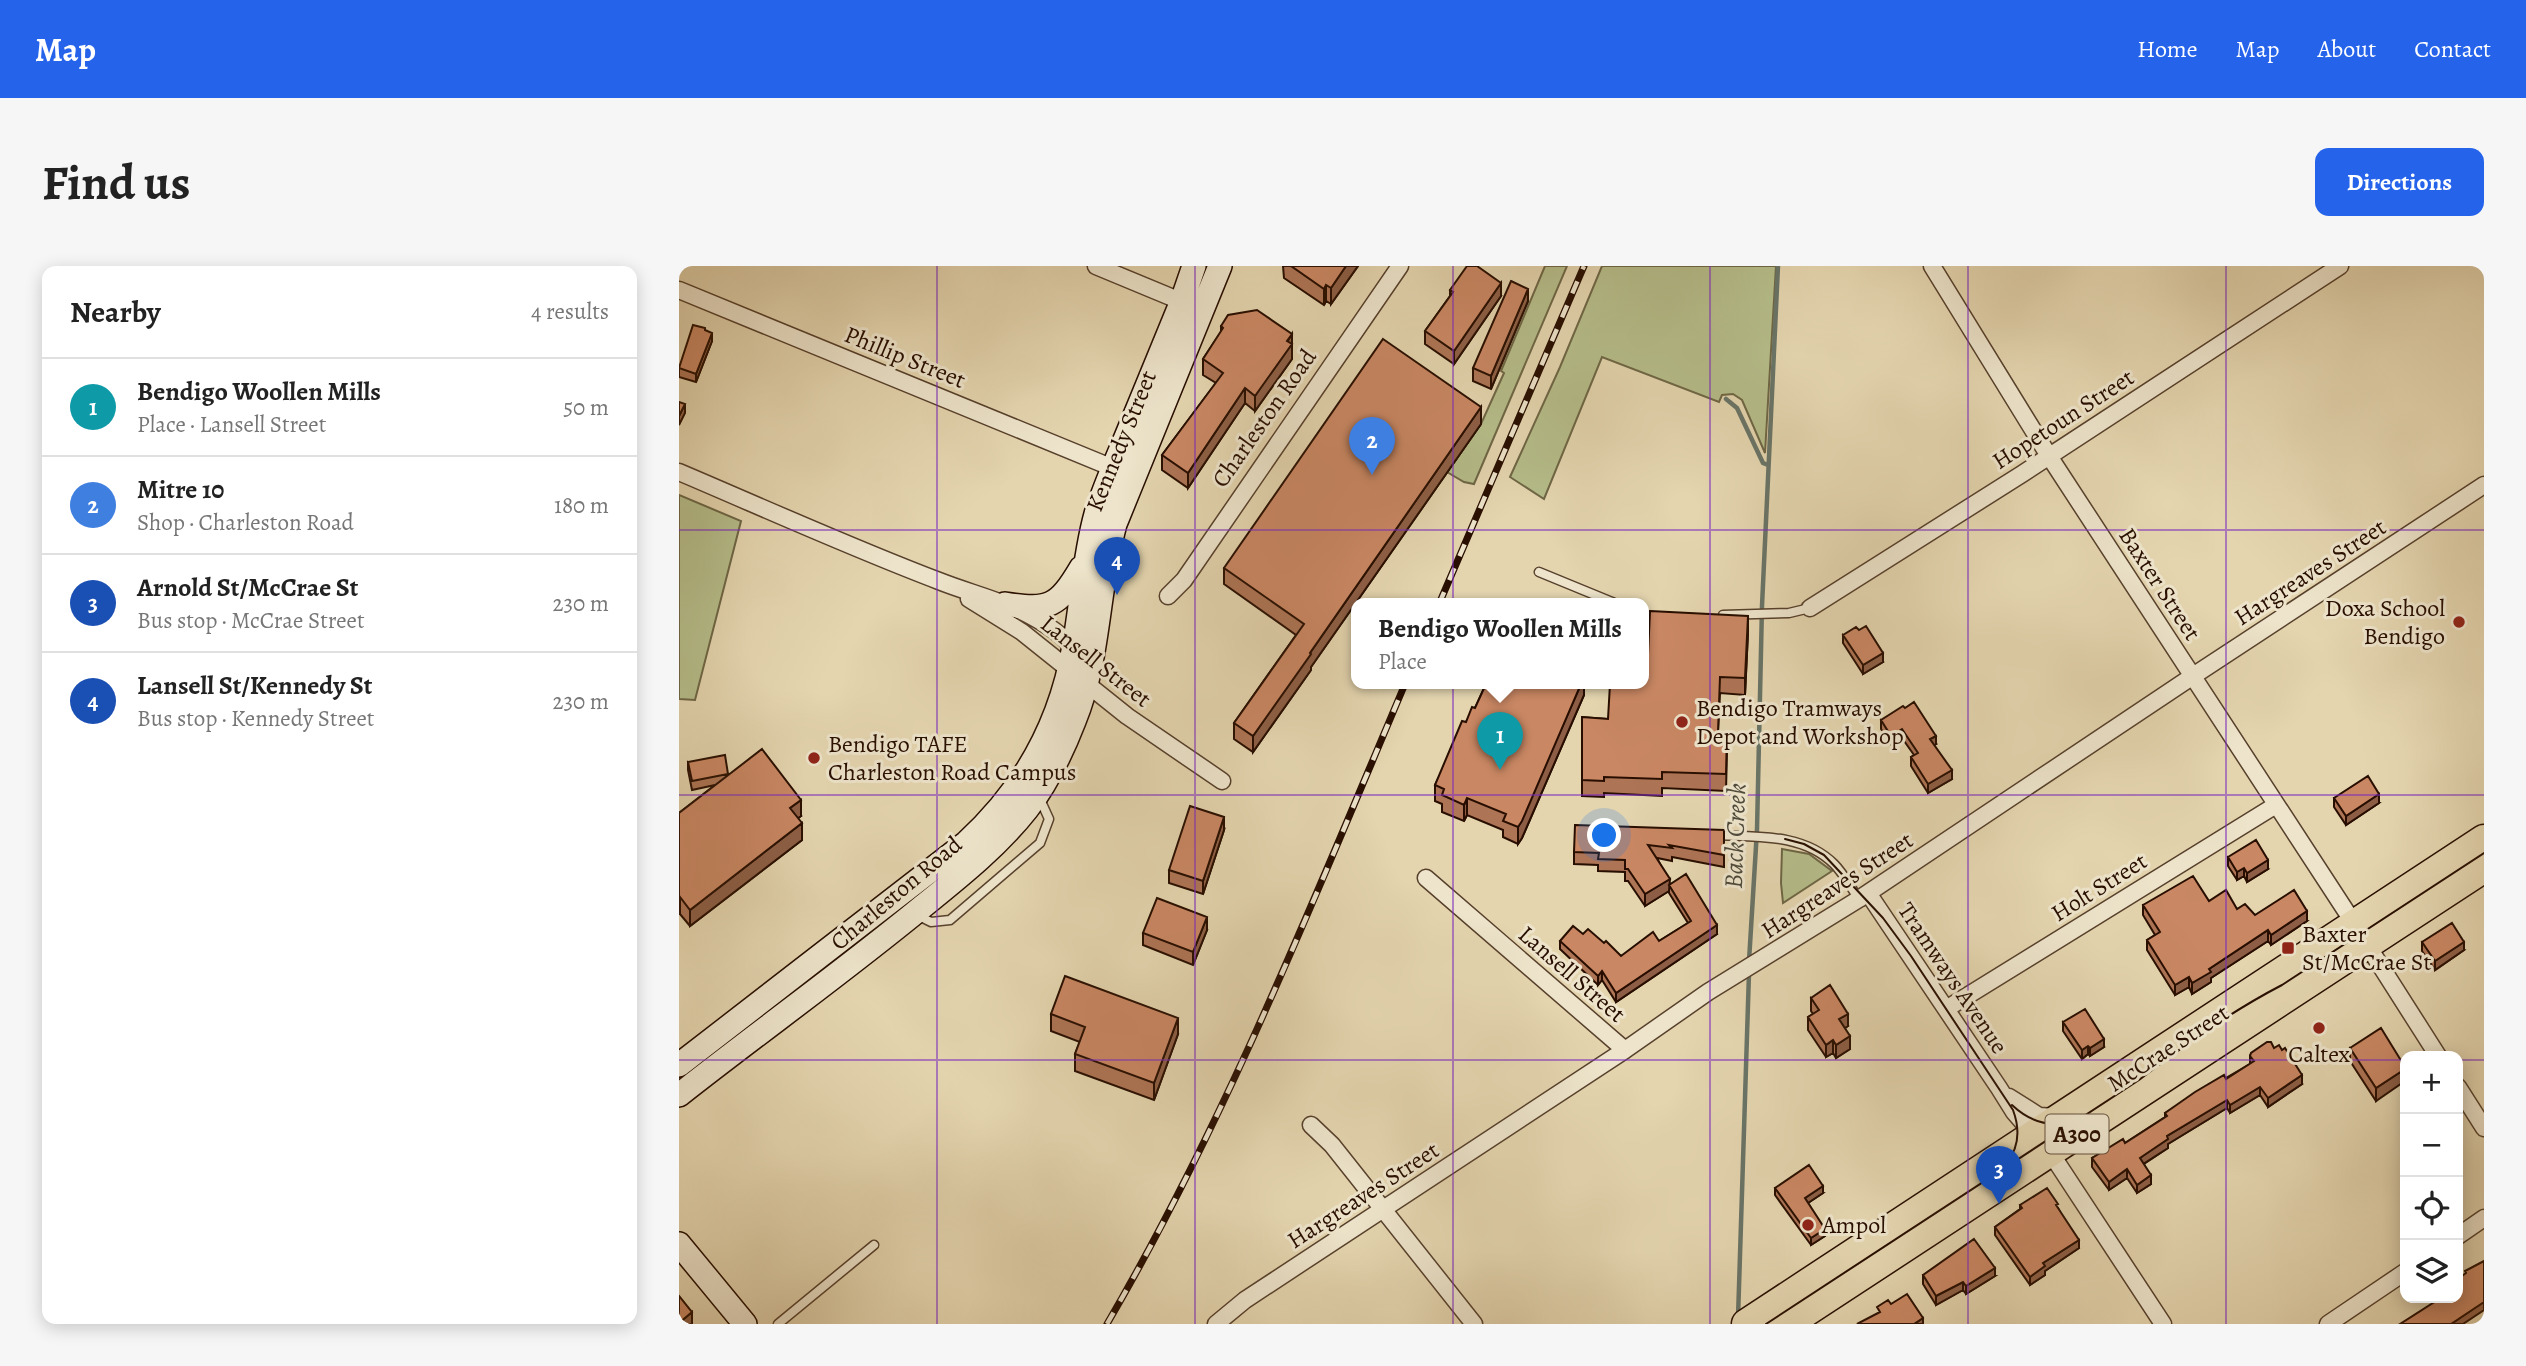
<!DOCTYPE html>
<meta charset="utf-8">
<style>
:root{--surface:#fff;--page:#f6f6f6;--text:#222;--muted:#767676;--line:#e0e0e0;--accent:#2563eb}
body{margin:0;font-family:Alegreya,serif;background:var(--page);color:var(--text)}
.controls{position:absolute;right:21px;bottom:21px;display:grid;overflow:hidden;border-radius:14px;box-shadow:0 4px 18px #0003}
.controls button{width:63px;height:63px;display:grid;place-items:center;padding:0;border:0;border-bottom:2px solid var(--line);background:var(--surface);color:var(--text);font:35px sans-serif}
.you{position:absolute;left:926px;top:570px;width:24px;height:24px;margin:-18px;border:5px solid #fff;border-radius:50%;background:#1a73e8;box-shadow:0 0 0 10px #1a73e833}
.badge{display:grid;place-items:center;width:46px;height:46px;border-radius:50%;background:var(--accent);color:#fff;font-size:23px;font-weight:700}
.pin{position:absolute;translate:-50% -58px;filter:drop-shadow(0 2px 4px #0008)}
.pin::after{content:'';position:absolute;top:37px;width:24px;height:21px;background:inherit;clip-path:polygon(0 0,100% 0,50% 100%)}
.popup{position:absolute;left:672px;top:332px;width:298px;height:91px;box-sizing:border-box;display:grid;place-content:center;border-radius:14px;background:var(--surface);filter:drop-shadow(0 2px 5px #0005);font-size:23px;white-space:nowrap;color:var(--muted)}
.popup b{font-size:26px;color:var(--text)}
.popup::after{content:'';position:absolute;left:50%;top:100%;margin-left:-14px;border:14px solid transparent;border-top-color:var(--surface)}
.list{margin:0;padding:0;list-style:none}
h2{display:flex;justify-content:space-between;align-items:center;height:91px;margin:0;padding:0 28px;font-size:30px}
h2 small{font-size:23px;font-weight:400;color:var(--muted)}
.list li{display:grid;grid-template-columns:46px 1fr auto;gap:21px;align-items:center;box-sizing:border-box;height:98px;padding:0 28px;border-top:2px solid var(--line)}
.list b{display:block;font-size:26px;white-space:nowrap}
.list p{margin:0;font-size:23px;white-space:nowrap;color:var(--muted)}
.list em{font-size:23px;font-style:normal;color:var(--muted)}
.icon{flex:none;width:38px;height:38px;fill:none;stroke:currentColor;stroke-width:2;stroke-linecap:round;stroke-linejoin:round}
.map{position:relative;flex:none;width:1805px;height:1058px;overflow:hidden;border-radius:14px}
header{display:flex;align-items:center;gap:42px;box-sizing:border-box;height:98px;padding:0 35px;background:var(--accent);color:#fff}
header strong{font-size:33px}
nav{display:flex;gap:38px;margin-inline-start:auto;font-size:24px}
.intro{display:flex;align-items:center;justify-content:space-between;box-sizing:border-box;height:168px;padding:0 42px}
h1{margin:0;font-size:49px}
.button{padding:18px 32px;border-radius:14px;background:var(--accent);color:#fff;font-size:24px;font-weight:700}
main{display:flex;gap:42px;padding:0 42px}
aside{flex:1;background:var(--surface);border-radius:14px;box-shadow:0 4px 18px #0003}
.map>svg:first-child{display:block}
</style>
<header>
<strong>Map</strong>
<nav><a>Home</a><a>Map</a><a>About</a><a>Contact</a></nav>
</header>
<div class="intro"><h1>Find us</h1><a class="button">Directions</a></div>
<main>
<aside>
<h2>Nearby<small>4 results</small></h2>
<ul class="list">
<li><span class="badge" style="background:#0f9aa8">1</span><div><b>Bendigo Woollen Mills</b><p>Place · Lansell Street</p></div><em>50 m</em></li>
<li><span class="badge" style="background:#3f7fe0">2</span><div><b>Mitre 10</b><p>Shop · Charleston Road</p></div><em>180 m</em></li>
<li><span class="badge" style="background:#1a4fb4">3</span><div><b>Arnold St/McCrae St</b><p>Bus stop · McCrae Street</p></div><em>230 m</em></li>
<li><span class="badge" style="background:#1a4fb4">4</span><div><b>Lansell St/Kennedy St</b><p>Bus stop · Kennedy Street</p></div><em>230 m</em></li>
</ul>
</aside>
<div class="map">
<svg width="1805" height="1058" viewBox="0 0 1805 1058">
<rect width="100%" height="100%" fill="#e4d5af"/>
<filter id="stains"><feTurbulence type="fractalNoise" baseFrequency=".00286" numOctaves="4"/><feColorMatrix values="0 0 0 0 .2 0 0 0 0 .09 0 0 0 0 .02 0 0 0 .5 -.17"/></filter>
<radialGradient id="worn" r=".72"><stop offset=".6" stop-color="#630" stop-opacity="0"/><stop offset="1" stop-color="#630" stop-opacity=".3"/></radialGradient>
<!-- green -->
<path fill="#b5bd8a" stroke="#6e6645" stroke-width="2" d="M866,0H888L795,218L785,216L768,206L802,158L825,107L822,105Z
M923,0H1097L1086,187L1063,134L1054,128L1043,129L1040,136L923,91L865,233L831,211L881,101Z
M0,229L62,255L16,434L0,433Z
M1103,583L1130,588L1153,605L1104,637L1102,617Z"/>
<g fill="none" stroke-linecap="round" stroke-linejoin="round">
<!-- stream -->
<path stroke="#697467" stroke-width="4.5" d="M1047,133L1058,142L1084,197L1089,199
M1070,695L1078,564L1083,340L1099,0
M1059,1052L1070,707"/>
<defs>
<path id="lane" d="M860,306L938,338
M1044,349L1110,347L1131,342
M1037,569C1077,571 1124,567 1155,598C1165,608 1172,622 1180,633
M238,649L252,656L271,654L361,577L370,553L360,531
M99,1058L195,979"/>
<path id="street" d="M417,0L511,39
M1253,0L1370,190L1676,659
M0,24L434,202
M0,206C87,243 173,282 260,315C290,327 322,334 350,349C367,358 389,372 399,389
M489,330L505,314L721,0
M290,333L343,366L448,450L543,515
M1131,342L1343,208L1661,0
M747,612L946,784
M1189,627L1320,822L1335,846L1355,869
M1687,677L1759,790
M1267,743L1597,539
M1779,821L1805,862
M1330,831L1360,850L1379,851
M632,859L653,879L795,1058
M1371,886L1484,1058
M1779,970L1805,952
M537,1058L566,1034L946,784L1029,726L1180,633L1514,410L1805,219
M1649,1058L1726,1006"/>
<path id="secondary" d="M326,338C370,345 379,341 402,302
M0,799L287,577C345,524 382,457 395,380C403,336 405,291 417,248C426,219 439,191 450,164C468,121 485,78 503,35L515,0
M0,829C80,766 164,706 243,641C280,611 318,581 348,543C368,517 383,486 395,455C421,392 418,323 436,258L541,0
M0,978L66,1058"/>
<path id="highway" d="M1068,1058L1805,574
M1107,1058L1805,601"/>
</defs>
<!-- lane casing -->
<use href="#lane" stroke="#57402c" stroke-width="11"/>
<!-- street casing -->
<use href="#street" stroke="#57402c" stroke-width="19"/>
<!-- secondary casing -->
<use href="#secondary" stroke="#280e00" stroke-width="26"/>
<!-- highway casing -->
<use href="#highway" stroke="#280e00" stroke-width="33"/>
<!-- lane -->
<use href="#lane" stroke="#ede4cb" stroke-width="8"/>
<!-- street -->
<use href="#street" stroke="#ede4cb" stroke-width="16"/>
<!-- secondary -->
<use href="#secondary" stroke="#ede4cb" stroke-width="23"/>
<!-- highway -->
<use href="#highway" stroke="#e4d5af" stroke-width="30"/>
<!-- tram -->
<path stroke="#280e00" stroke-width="2" d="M1106,573L1125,578L1145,589L1204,652L1232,690L1334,844C1341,863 1341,881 1327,898
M1333,839C1350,855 1371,862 1394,855
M1087,1058L1460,814C1507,778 1551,746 1603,719L1805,587"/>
<defs>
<path id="rail" d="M760,338L905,0
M428,1058C547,854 634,635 726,418"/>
</defs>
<!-- rail casing -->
<use href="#rail" stroke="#280e00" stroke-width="7"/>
<!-- rail -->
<use href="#rail" stroke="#ede4cb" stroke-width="4.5" stroke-dasharray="13" stroke-linecap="butt"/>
</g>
<!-- wall -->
<path fill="#ad7455" stroke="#280e00" stroke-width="2" d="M604,0H679L652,38L647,35L645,39L605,12Z
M771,24L822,30L775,98L746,78V65L771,30Z
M849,35L812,123L794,115V102Z
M542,60L613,68V93L576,145L566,137L509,222L483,204V189L537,117L524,109V93L542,66Z
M26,65L33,75L17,116L0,111V102Z
M802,158L632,401V404L574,486L555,473V457L617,369L545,318V302Z
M1069,366L1066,429L1041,427L1039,466L1048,484L1047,525L983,522V530L925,527V531L903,530V451L929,453L968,410Z
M1164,369L1204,396L1184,408L1164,377Z
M805,418H905V429L843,572L839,578L824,571V564L788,549L785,555L763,546V538L756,535V519L787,456L796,442L806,420Z
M1202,454L1257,478L1255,479L1273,513L1249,527L1232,500V491L1235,489L1223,472L1212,478L1202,463Z
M9,496L49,509L122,550L119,552L123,574L11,660L1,648H0V547L36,519L13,524L9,504Z
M1655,532L1700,537L1667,559L1655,541Z
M545,564L524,628L490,617V604Z
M1045,564V601L993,591V595L978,592L991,618L1038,668L937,736L923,714L919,719L881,683V675L904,668L925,677L942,690L980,675L1009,657L990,627V625L966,640L949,615H946V606L919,605V599L895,598V586Z
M1549,591L1589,603L1568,616L1565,610L1558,614L1549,600Z
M1530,635L1576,649L1628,655L1592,679L1589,675L1532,712V716L1513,728L1510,721L1496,729L1468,684V674L1476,669L1464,649V639Z
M528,664L514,699L464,679V667Z
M1743,676L1785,684L1756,704L1743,685Z
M1132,732L1169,760L1166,762L1171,783L1157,792L1154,787L1147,791L1129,764V751L1134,748L1132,745Z
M372,748L499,768L475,834L396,805V788L401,776L372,765Z
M1384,756L1425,781L1411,790L1409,788L1403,793L1384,765Z
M1671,782L1726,801L1697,835L1671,795Z
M1571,790L1623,818L1589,841L1581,829L1551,847L1548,842L1489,878V882L1465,898L1472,918L1458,927L1448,912L1430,924L1413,901V892L1446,877L1486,851V847L1571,798Z
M1096,922L1144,927L1129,937L1146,970L1132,979L1096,929Z
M1341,939L1379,942L1400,982L1366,1005V1009L1351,1019L1316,969V961L1341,943Z
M1244,1009L1316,1010L1287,1028L1284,1024L1257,1039L1244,1018Z"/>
<!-- shaded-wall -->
<path fill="#8d5e45" stroke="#280e00" stroke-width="2" d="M667,0H679L652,38V22Z
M822,17V30L775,98V85Z
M647,19V35L645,39V23Z
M849,23V35L812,123V110Z
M33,67V75L17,116V108Z
M613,68V93L576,145V130Z
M566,122V137L509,222V207Z
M6,138V147L0,159V150Z
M802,141V158L632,401V404L574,486V470L631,387Z
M1069,350V366L1066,429V412Z
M1204,387V396L1184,408V399Z
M902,418H905V429L843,572L839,578V561Z
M1223,463V472L1212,478V470Z
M1257,470V478L1251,482V473Z
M1273,504V513L1249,527V518Z
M1700,528V537L1667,559V550Z
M788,532V549L785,555V539Z
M122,534V550L111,558V542Z
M545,551V564L524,628V615Z
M123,557V574L11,660V644Z
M1589,594V603L1568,616V607Z
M1565,602V610L1558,614V606Z
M991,613L990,625L966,640V628Z
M1,631V648H0V632Z
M1628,645V655L1592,679V669Z
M528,651V664L514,699V686Z
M1038,659V668L937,736V727Z
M1589,664V675L1532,712V716L1513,728V717L1530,703Z
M1785,676V684L1756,704V695Z
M923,705V714L919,719V710Z
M1510,711V721L1496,729V719Z
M1169,748V760L1160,766V753Z
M499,752V768L475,834V817Z
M1171,770V783L1157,792V779Z
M1425,773V781L1411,790V782Z
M1154,774V787L1147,791V779Z
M1409,780V788L1403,793V784Z
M1726,803V815L1697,835V822Z
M1623,809V818L1589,841V832Z
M1581,821V829L1551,847V839Z
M1548,834V842L1489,878V882L1461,900V892L1488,870Z
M1448,903V912L1430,924V916Z
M1472,909V918L1458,927V919Z
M1144,920V927L1126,939V932Z
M1146,963V970L1132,979V972Z
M1400,974V982L1366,1005V1009L1351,1019V1011L1364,997Z
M1316,1002V1010L1287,1028V1020Z
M1284,1016V1024L1257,1039V1030Z
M1805,1035V1044L1784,1058H1772Z
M13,1046V1058H0V1057Z
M1244,1052V1058H1235Z"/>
<!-- building -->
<path fill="#c98763" stroke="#280e00" stroke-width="2" d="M612,0H667L652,22L647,19L645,23Z
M788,0H798L822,17L775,85L746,65L774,26L771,24Z
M832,15L849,23L812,110L794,102Z
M578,44L613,68L608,75L613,78L576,130L566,122L509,207L483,189L544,107L524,93L544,62L542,60L549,49Z
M14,59L26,62V64L33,67L17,108L0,102Z
M704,73L802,141L631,387L632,388L574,470L555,457L625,358L545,302Z
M0,136L6,138L0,150Z
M971,345L1069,350L1066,412L1041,411L1039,466L1048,467L1047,508L983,506V513L925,511V515L903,514V451L929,453L931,418H964V410H968Z
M1187,360L1204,387L1184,399L1164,369L1177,361L1180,364Z
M807,418H902L843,555L839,561L824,555L827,548L788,532L785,539L763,529L765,523L756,519L783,455L787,456L793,441L796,442Z
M1235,436L1257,470L1251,473L1273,504L1249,518L1232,491L1239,487L1223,463L1212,470L1202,454L1224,440L1226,442Z
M83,483L122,534L111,542L123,557L11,644L1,631L0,632V547Z
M46,489L49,508L13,515L9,496Z
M1689,510L1700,528L1667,550L1655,532Z
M511,540L545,551L524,615L490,604Z
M896,559L1045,564V589L990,579L993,582L969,579L991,613L966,628L949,603H946V594L919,593L920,587L895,586Z
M1577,574L1589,594L1568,607L1565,602L1558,606L1549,591Z
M1007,608L1038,659L937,727L923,705L919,710L881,675L894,660L904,668L909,663L925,677L927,675L942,690L974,666L980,675L1012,655L990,619Z
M1514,610L1530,635L1547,624L1558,643L1566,638L1576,649L1615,624L1628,645L1592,669L1589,664L1530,703L1532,706L1513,717L1510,711L1496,719L1468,674L1481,666L1464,639Z
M478,632L528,651L514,686L464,667Z
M1773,657L1785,676L1756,695L1743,676Z
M386,710L499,752L475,817L396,788L406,761L372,748Z
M1151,719L1169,748L1160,753L1171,770L1157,779L1154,774L1147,779L1129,751L1140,744L1132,732Z
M1406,743L1425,773L1411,782L1409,780L1403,784L1384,756Z
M1702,762L1726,801V803L1697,822L1671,782Z
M1588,776H1592L1595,782L1600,779L1603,784L1606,782L1623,809L1589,832L1581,821L1551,839L1548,834L1488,870L1489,873L1461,892L1472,909L1458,919L1448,903L1430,916L1413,892L1444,873L1446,877L1488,850L1486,847L1516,826L1545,809L1547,813L1575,795L1571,790L1572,787Z
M1130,899L1144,920L1126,932L1146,963L1132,972L1096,922Z
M1368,922L1379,938L1377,939L1400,974L1364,997L1366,1000L1351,1011L1316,961L1343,942L1341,939Z
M1295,973L1316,1002L1287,1020L1284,1016L1257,1030L1244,1009Z
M1805,995V1036L1772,1058H1721L1760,1033L1759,1032H1779V1013L1787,1007L1786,1005Z
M1228,1028L1244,1052L1235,1058H1178L1201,1046L1198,1041L1209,1034L1212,1038Z
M0,1030L13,1046L0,1057Z"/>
<!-- grid -->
<path fill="none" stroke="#7b2cbf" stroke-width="2" stroke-opacity="0.55" d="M258,0V1058M516,0V1058M774,0V1058M1031,0V1058M1289,0V1058M1547,0V1058M0,264H1805M0,529H1805M0,794H1726M1779,794H1805"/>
<!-- markers -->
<g fill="#8f2418" stroke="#ede4cb" stroke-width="2.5">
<circle cx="1780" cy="356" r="7"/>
<circle cx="1003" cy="456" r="7"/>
<circle cx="135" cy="492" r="7"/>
<rect x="1602" y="675" width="14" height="14" rx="3.5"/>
<circle cx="1640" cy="762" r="7"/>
<circle cx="1129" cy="959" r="7"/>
</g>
<g text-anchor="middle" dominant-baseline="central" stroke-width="6" stroke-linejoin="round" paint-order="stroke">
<!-- shield labels -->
<rect fill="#ede4cb" stroke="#634e3d" stroke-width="2" x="1366.5" y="848.5" width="63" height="39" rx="5"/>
<g font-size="23" font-weight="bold" fill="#280e00">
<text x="1398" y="868">A300</text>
</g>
<!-- street labels -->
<g font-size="24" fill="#280e00" stroke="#ede4cb">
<text transform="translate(226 91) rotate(22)">Phillip Street</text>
<text transform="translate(585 152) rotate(-55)">Charleston Road</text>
<text transform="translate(1384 153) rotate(-33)">Hopetoun Street</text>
<text transform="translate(442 175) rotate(-68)">Kennedy Street</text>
<text transform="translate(1631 306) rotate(-33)">Hargreaves Street</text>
<text transform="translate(1481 318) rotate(57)">Baxter Street</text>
<text transform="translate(417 395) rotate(38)">Lansell Street</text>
<text transform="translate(1158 619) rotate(-33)">Hargreaves Street</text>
<text transform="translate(1420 621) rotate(-32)">Holt Street</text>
<text transform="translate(217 627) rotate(-40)">Charleston Road</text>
<text transform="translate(893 708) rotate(41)">Lansell Street</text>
<text transform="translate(1274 712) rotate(56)">Tramways Avenue</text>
<text transform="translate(1489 782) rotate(-33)">McCrae Street</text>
<text transform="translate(684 929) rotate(-33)">Hargreaves Street</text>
</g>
<!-- poi labels -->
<g font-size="24" fill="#280e00" stroke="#ede4cb" text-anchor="start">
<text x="1766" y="342" text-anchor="end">Doxa School<tspan x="1766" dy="28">Bendigo</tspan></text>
<text x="1017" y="442">Bendigo Tramways<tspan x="1017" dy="28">Depot and Workshop</tspan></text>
<text x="149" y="478">Bendigo TAFE<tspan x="149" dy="28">Charleston Road Campus</tspan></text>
<text x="1623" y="668">Baxter<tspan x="1623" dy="28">St/McCrae St</tspan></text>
<text x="1640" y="788" text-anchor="middle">Caltex</text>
<text x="1143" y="959">Ampol</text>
</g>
<!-- water labels -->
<g font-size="26" font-style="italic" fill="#4e4a3c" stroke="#ede4cb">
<text transform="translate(1056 570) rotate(-88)">Back Creek</text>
</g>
</g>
<rect width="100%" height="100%" filter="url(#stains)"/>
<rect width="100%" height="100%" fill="url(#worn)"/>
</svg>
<div class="controls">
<button>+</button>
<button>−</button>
<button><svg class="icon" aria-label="locate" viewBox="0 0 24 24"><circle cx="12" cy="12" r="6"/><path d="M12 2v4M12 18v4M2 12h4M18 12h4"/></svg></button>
<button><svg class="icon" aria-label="layers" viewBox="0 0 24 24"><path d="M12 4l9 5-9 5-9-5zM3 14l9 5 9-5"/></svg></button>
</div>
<div class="you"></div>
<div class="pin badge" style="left:821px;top:504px;background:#0f9aa8">1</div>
<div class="popup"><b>Bendigo Woollen Mills</b>Place</div>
<div class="pin badge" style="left:693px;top:209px;background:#3f7fe0">2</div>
<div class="pin badge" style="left:1320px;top:938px;background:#1a4fb4">3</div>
<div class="pin badge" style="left:438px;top:329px;background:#1a4fb4">4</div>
</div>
</main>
